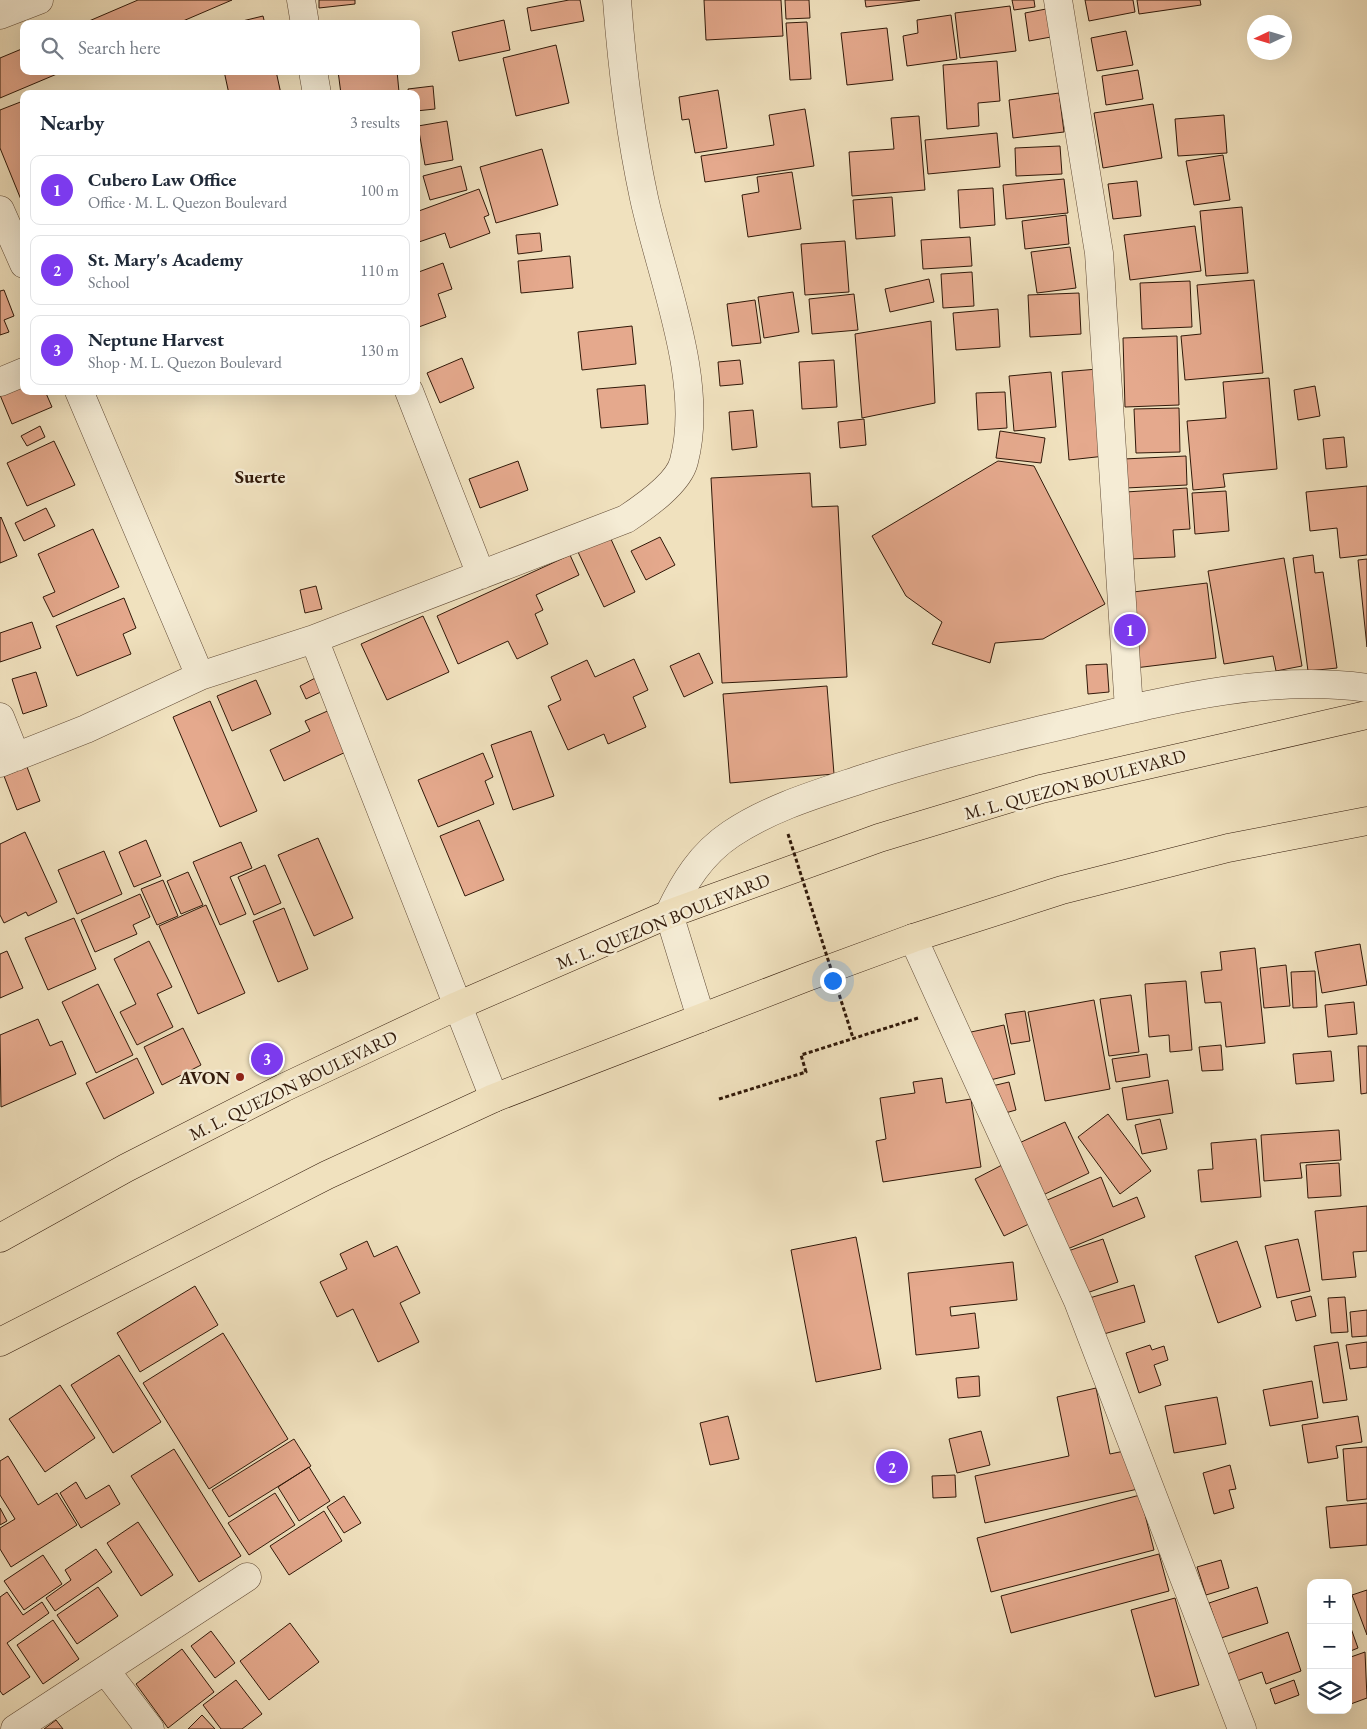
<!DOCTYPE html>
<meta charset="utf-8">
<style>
:root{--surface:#fff;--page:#f6f6f7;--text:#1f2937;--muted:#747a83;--line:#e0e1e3;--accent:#7c3aed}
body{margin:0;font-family:"EB Garamond",serif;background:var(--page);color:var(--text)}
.controls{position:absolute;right:15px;bottom:15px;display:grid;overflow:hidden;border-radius:10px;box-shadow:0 5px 20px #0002}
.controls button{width:45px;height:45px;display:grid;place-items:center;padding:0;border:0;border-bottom:1px solid var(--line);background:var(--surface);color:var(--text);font:25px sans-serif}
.compass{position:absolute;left:1247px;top:15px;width:45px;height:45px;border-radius:50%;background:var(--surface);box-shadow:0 5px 20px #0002;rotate:266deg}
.you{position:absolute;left:832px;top:980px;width:18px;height:18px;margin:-12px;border:4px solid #fff;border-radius:50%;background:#1a73e8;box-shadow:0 0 0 8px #1a73e833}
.badge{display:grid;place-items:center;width:32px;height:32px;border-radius:50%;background:var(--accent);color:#fff;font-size:16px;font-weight:700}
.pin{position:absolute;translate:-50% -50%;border:2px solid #fff;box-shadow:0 1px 5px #0006}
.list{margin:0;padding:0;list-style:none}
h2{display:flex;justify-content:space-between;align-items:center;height:65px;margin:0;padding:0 20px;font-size:21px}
h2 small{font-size:16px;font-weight:400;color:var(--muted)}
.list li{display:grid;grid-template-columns:32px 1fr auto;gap:15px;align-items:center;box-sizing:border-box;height:70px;margin:0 10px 10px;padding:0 10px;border:1px solid var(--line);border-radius:10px}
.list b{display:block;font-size:19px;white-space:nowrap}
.list p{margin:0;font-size:16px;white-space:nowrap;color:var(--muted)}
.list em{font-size:16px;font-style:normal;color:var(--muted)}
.icon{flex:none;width:28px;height:28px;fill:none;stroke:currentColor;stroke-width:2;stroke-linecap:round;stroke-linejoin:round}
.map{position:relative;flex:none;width:1367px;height:1729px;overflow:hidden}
.search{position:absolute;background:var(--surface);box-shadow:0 5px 20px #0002;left:20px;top:20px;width:400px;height:55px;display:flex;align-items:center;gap:12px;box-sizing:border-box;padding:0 18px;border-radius:10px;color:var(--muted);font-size:19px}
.panel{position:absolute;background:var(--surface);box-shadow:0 5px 20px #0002;left:20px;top:90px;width:400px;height:305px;border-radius:10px}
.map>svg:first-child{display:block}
</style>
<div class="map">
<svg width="1367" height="1729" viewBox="0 0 1367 1729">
<rect width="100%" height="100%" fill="#f0e1be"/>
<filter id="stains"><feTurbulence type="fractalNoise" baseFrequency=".004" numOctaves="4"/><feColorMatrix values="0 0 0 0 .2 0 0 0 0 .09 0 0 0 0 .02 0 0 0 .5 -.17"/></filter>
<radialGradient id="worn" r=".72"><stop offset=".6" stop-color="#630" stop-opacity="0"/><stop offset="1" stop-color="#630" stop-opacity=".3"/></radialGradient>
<!-- building -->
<path fill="#e5a98d" stroke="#311909" d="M138,0H232L176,24H82Z
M319,0H355V4L319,8Z
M569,0H580L584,21L531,31L527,8Z
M704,0H781L783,36L706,40Z
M785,0H809L810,18L786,19Z
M865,0H920L866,7Z
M1012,0H1034L1035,7L1014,10Z
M1085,0H1133L1135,12L1089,21Z
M1137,0H1200L1201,5L1139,14Z
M1010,6L1016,51L960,58L955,13Z
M1046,9L1051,37L1029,41L1025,13Z
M951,15L957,59L907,66L903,36L918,33L917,20Z
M263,16L265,24H230Z
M504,20L510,50L459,61L452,32Z
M807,22L811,79L790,80L786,23Z
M887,28L893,80L847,85L841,33Z
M1126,31L1133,65L1097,71L1091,38Z
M556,45L569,103L516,116L503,58Z
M24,48V71H64L0,98V58Z
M997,61L1000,101L978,103L979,126L947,129L943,65Z
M1138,70L1143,99L1106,105L1102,76Z
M224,71H276L281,94H229Z
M338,71H397L399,92L341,94Z
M433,86L435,109L416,111V94H409L408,89Z
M718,90L727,148L695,153L689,119L682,120L679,97Z
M1059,93L1064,132L1013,138L1009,100Z
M23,101L24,104V207L0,148V110Z
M1153,104L1162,158L1103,168L1094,113Z
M805,109L814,166L705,182L701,156L774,145L769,115Z
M1224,115L1227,153L1178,156L1175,119Z
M919,116L925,190L852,196L849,152L894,149L891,118Z
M447,121L453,160L425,165L418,126Z
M997,133L1000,167L928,174L925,140Z
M1060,146L1062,174L1016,176L1015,148Z
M542,149L558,205L496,223L480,167Z
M1223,155L1230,200L1194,205L1186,161Z
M461,166L467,190L430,200L423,176Z
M792,172L801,229L748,237L742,195L759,192L757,177Z
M1064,179L1068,213L1006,219L1003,185Z
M1137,181L1141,216L1113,219L1108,184Z
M993,188L995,225L960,228L958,190Z
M479,189L489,215L484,217L490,233L450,248L445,233L416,243V212Z
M892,197L895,236L856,239L853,200Z
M1242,207L1248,273L1206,276L1200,211Z
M1066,215L1069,244L1025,249L1022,221Z
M1195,226L1201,271L1130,280L1124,235Z
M540,233L542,251L518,254L516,235Z
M970,237L972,266L923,269L921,240Z
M845,241L849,292L805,295L801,244Z
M1070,247L1076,288L1037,293L1031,252Z
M570,256L573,288L521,293L518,261Z
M443,263L452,289L438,294L446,317L416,328V273Z
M972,272L974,306L943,308L941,274Z
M929,279L934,302L890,312L885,289Z
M1254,280L1263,373L1185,380L1181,336L1201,334L1197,285Z
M1190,281L1192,327L1142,329L1140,283Z
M4,290L14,316L4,320L9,332L0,335V291Z
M793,292L799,332L764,338L758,297Z
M1079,293L1081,334L1030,337L1028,295Z
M854,294L858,330L812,334L809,299Z
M755,300L761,343L732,346L727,304Z
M998,309L1000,347L956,350L953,313Z
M931,321L935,403L862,418L855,334Z
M632,326L636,364L582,370L578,332Z
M1177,336L1179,405L1125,407L1123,338Z
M462,358L474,388L440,403L427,373Z
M740,360L743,384L720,386L718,362Z
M834,360L837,407L802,409L799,362Z
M1098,369L1105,456L1069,460L1062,372Z
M1051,372L1056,427L1014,431L1009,376Z
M24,375V391H45L52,407L12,424L0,395Z
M1269,378L1277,469L1223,474L1225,487L1193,490L1187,421L1226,418L1223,382Z
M645,385L648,424L601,428L597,389Z
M1315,386L1320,416L1298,420L1294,390Z
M1005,392L1007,428L978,430L976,393Z
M1179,408L1180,452L1136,453L1134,409Z
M753,410L757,447L732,450L729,412Z
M864,419L866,445L840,448L838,422Z
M40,426L45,437L27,446L21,436Z
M1000,431L1045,438L1041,463L996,458Z
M1344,437L1347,467L1326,469L1323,439Z
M54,441L75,485L27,506L7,463Z
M1186,456L1187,485L1126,488L1124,459Z
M518,461L528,490L480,508L469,479Z
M998,461L1034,466L1105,604L1043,639L995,643L990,663L932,644L942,622L906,596L872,536Z
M810,473L812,507L838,506L847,677L722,683L711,478Z
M1367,486V555L1340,558L1337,528L1310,531L1306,492Z
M1187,488L1190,529L1173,530L1175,557L1130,559L1126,492Z
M1226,491L1229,531L1195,534L1192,493Z
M46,508L55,526L24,541L15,523Z
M1,517L17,556L0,563V518Z
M93,529L119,587L53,617L43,597L55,592L38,554Z
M610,537L635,592L604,607L578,552Z
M660,537L675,565L646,580L631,551Z
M570,555L579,575L536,595L543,610L535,614L548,644L517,659L508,641L458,664L437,616Z
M1313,555L1315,573L1323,572L1337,668L1308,671L1293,558Z
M1284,558L1302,666L1276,671L1273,656L1224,664L1208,571Z
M1367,559V647L1358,560Z
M1207,583L1216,658L1135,668L1125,593Z
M316,586L322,609L305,613L300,590Z
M124,598L136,628L123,634L131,654L77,676L56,626Z
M423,616L449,672L387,700L361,644Z
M32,622L41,648L0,662V633Z
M699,653L713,683L684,697L670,666Z
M634,659L648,690L633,697L646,727L608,744L604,734L568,750L548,706L561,700L551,677L587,660L595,677Z
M1107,664L1109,692L1088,694L1086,665Z
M36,672L47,706L23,714L12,679Z
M319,676L325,690L306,699L300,686Z
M256,680L271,714L232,731L217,696Z
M827,686L834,774L730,783L723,694Z
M210,701L257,811L220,827L173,717Z
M332,709L350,750L284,781L270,750L310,731L305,721Z
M531,731L554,796L513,810L491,745Z
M483,753L493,777L485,781L494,804L438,827L418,780Z
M27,767L40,801L17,810L4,776Z
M479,820L504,880L465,896L440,836Z
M25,832L57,902L28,916L26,912L4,923L0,915V844Z
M318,838L353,918L314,936L278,855Z
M146,840L161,876L134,887L119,852Z
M241,842L252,868L230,877L246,914L220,925L193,862Z
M104,851L122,894L77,914L58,870Z
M265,865L281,903L254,915L238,877Z
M188,872L203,905L181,914L167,881Z
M163,880L178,916L157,925L141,889Z
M140,894L150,917L133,925L137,934L95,952L81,920Z
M206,905L245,993L198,1014L159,926Z
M284,908L308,969L278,982L253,921Z
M74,918L96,969L48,990L25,938Z
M149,941L172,987L157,994L173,1027L137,1045L120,1012L136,1004L114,959Z
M1360,944L1367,985L1322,993L1315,952Z
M1255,948L1265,1043L1226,1047L1221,1002L1205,1003L1201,972L1222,970L1220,952Z
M7,951L23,988L0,998V954Z
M1286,965L1290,1006L1264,1008L1260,968Z
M1315,971L1317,1007L1293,1008L1291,972Z
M1186,981L1192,1050L1170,1052L1169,1035L1149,1037L1145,984Z
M98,984L133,1055L96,1073L62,1002Z
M1131,995L1139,1052L1109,1056L1100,999Z
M1094,1000L1110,1089L1045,1101L1028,1012Z
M1354,1002L1357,1034L1328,1037L1325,1005Z
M1025,1011L1030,1041L1011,1044L1005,1014Z
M38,1019L50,1046L62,1041L76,1074L1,1107L0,1035Z
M1004,1025L1015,1074L982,1082L971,1032Z
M183,1028L201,1065L162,1085L144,1047Z
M1221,1045L1223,1070L1202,1071L1199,1047Z
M1358,1046H1367V1093L1361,1094Z
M1331,1051L1334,1081L1296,1084L1293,1054Z
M1147,1054L1150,1077L1116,1082L1112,1059Z
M137,1058L154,1093L104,1119L86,1083Z
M942,1078L946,1103L971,1099L981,1167L883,1182L876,1141L886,1139L880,1098L915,1093L913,1082Z
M1168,1080L1173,1113L1127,1120L1122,1088Z
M1009,1082L1016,1110L998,1115L992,1086Z
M1108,1114L1151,1171L1120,1194L1078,1137Z
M1160,1119L1167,1149L1142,1154L1135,1125Z
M1065,1122L1089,1173L1041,1196L1017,1144Z
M1339,1130L1341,1160L1300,1163L1302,1178L1264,1181L1261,1135Z
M1256,1139L1261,1197L1201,1202L1198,1170L1213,1169L1211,1143Z
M1339,1163L1341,1196L1308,1198L1306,1165Z
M1004,1164L1033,1222L1004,1236L975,1179Z
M1101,1177L1113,1207L1137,1197L1145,1217L1065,1250L1045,1201Z
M1367,1206V1251L1353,1252L1356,1277L1322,1280L1315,1211Z
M856,1237L881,1369L816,1382L791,1250Z
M1103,1239L1118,1282L1084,1294L1068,1251Z
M1298,1239L1310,1291L1277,1298L1265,1246Z
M367,1241L374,1257L397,1246L420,1293L400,1303L419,1342L378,1362L353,1309L337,1317L320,1282L347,1269L340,1254Z
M1237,1241L1261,1307L1218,1323L1195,1256Z
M1013,1262L1017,1300L950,1307L951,1316L975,1313L979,1348L916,1355L908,1273Z
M1134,1285L1145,1322L1097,1336L1086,1299Z
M195,1286L218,1325L140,1372L117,1333Z
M1311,1296L1316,1316L1296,1321L1291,1301Z
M1345,1297L1348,1332L1331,1333L1328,1298Z
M1367,1310V1336L1352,1337L1350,1312Z
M223,1333L288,1439L209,1489L143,1383Z
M1338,1342L1347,1400L1323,1403L1314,1346Z
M1367,1342V1367L1350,1369L1346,1345Z
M1150,1345L1152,1350L1164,1346L1168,1360L1154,1365L1161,1385L1139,1393L1126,1353Z
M119,1355L161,1422L113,1453L71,1385Z
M979,1376L980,1396L958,1398L956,1378Z
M1312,1381L1318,1418L1270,1426L1263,1390Z
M60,1385L95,1438L45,1472L9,1419Z
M1096,1388L1110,1454L1129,1450L1138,1489L985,1523L975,1476L1069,1456L1057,1397Z
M1217,1397L1226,1444L1174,1453L1165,1406Z
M728,1416L739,1459L710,1465L700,1423Z
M1358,1416L1362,1442L1336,1446L1338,1458L1308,1463L1302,1425Z
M981,1431L990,1465L957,1473L949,1439Z
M294,1439L311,1466L229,1517L212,1490Z
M1367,1447V1499L1347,1501L1343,1449Z
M174,1449L241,1556L199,1582L131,1476Z
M8,1456L38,1505L57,1493L77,1525L11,1567L0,1549V1528L15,1519L0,1495V1461Z
M1230,1465L1236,1489L1229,1490L1234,1508L1214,1514L1203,1473Z
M309,1467L330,1501L299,1521L278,1487Z
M955,1475L956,1497L933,1498L932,1476Z
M76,1482L86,1499L109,1485L120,1504L81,1528L60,1493Z
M275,1493L295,1525L249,1555L228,1523Z
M1140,1495L1154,1550L991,1592L977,1538Z
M344,1496L361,1523L344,1533L327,1507Z
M1367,1503V1545L1330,1548L1326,1507Z
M0,1508L7,1521L0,1525Z
M324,1511L342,1541L289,1575L270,1546Z
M138,1522L173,1575L141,1596L107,1543Z
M96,1549L112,1572L55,1611L46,1598L71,1580L65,1570Z
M1159,1554L1169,1591L1011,1633L1001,1596Z
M43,1555L62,1584L24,1610L4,1581Z
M1221,1560L1229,1588L1206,1595L1197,1567Z
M98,1587L118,1616L77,1644L57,1615Z
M1257,1587L1268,1623L1221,1638L1209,1603Z
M1367,1590V1635L1352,1595Z
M7,1592L23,1615L42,1602L49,1613L7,1643L30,1677L3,1695L0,1691V1597Z
M1175,1598L1199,1685L1155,1697L1131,1610Z
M53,1620L79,1659L43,1684L17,1645Z
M1348,1620L1358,1648L1348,1652Z
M290,1623L319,1662L269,1700L240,1661Z
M211,1631L235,1663L215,1678L191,1646Z
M1288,1632L1301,1671L1266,1684L1262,1672L1237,1681L1227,1654Z
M182,1649L214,1692L168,1728L136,1684Z
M1365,1652L1367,1698L1348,1705V1658Z
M236,1680L262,1714L242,1729H221L203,1705Z
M1294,1680L1299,1695L1275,1704L1270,1689Z
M202,1715L215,1729H188Z
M56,1720L63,1729H44Z"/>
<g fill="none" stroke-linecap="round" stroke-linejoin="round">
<defs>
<path id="minor" d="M301,0L305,24
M1058,0L1099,253L1129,709
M0,15L39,0
M313,71L317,94
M0,210L24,264
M0,382L24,372
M79,391L200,676
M409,391L481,575
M314,639L494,1098
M0,717L16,757
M0,763L86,729L200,676L314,639L626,519C644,507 679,483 684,461C705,381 661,277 644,198C630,133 622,67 617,0
M913,938L1078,1301L1242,1729
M701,1018L669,914C684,882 701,854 731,834C771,807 820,793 865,778C933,756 1002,739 1072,723C1168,700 1269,674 1367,688
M105,1670L150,1729
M15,1729L247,1577"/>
<path id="trunk" d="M0,1238L126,1168L283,1088L457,1006L669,914L879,838L1041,789L1367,715
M0,1342L327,1175L494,1098L807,977L913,938L1062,890L1228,848L1367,821"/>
</defs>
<!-- minor casing -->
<use href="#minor" stroke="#614b36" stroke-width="29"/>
<!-- trunk casing -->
<use href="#trunk" stroke="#311909" stroke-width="29"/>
<!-- path -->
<path stroke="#311909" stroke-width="3" stroke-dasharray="4 2.5" stroke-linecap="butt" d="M719,1099L806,1072L801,1055L918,1018"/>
<!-- minor -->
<use href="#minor" stroke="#f5ecd5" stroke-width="28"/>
<!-- trunk -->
<use href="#trunk" stroke="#f0e1be" stroke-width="28"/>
<!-- path-bridge -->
<path stroke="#311909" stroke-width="3" stroke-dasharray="4 2.5" stroke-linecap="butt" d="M788,834L853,1038"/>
</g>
<!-- markers -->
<circle fill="#8f2418" stroke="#f5ecd5" stroke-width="2" cx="240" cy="1077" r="5"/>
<g text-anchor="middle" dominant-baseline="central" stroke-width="5" stroke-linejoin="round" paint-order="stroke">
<!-- street labels -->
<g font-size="18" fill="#311909" stroke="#f5ecd5">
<text transform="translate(1075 784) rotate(-15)">M. L. QUEZON BOULEVARD</text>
<text transform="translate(663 921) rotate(-22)">M. L. QUEZON BOULEVARD</text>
<text transform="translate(293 1085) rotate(-26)">M. L. QUEZON BOULEVARD</text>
</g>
<!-- poi labels -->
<g font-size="18" font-weight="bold" fill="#311909" stroke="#f5ecd5" text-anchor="end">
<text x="230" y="1077">AVON</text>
</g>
<!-- neighbourhood labels -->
<g font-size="19" font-weight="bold" fill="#311909" stroke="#f5ecd5">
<text x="260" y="476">Suerte</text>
</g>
</g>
<rect width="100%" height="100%" filter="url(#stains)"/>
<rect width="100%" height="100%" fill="url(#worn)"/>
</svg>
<div class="controls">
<button>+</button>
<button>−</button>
<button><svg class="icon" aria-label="layers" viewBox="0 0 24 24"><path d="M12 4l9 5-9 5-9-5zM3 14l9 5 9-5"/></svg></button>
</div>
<svg class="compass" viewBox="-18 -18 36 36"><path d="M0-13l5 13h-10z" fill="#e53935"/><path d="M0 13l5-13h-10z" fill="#747a83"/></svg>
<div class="you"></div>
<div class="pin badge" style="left:1130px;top:630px">1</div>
<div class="pin badge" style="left:892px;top:1467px">2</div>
<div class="pin badge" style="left:267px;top:1059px">3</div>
<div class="search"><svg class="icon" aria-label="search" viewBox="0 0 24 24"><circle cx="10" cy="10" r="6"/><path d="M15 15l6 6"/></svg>Search here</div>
<section class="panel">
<h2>Nearby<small>3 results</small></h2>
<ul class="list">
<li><span class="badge">1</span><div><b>Cubero Law Office</b><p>Office · M. L. Quezon Boulevard</p></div><em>100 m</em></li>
<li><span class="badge">2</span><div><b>St. Mary's Academy</b><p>School</p></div><em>110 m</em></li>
<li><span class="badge">3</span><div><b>Neptune Harvest</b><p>Shop · M. L. Quezon Boulevard</p></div><em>130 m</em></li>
</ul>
</section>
</div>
